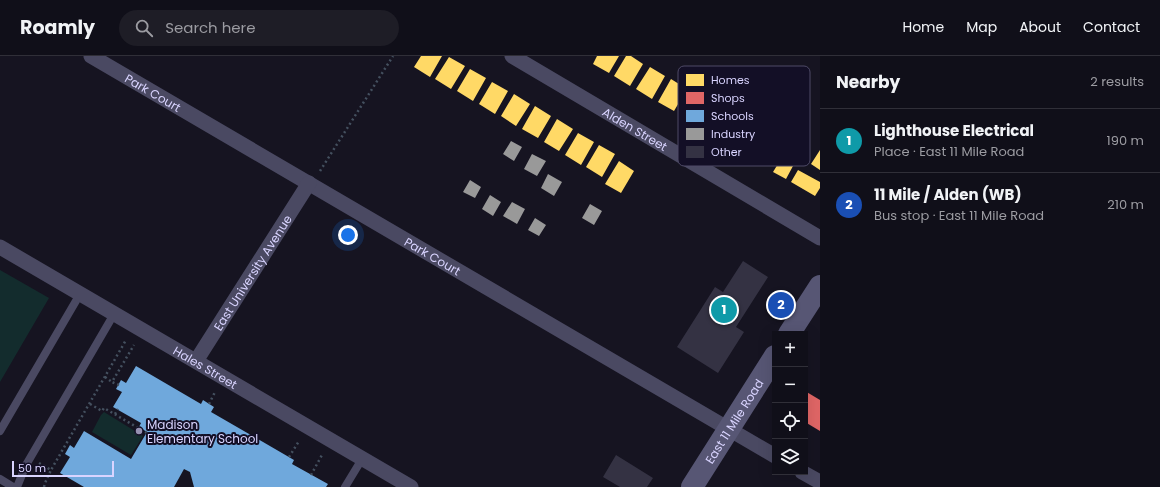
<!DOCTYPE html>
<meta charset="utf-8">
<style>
:root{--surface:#100f19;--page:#1e1d26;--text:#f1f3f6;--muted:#9c9ca2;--line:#302f38;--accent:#0b8043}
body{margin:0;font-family:Poppins,sans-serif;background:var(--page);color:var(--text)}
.controls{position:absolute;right:12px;bottom:12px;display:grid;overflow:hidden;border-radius:0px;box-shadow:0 4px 16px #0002}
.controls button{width:36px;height:36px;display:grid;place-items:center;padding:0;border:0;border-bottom:1px solid var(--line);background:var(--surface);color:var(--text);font:20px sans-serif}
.scale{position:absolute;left:12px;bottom:10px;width:102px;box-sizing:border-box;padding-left:4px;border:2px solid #d9d4ff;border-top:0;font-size:11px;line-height:14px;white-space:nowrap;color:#d9d4ff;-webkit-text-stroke:3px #130f26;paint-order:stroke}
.you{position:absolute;left:348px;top:179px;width:14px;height:14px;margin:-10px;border:3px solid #fff;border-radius:50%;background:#1a73e8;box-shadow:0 0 0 6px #1a73e833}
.badge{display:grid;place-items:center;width:26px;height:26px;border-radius:50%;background:var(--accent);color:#fff;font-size:13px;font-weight:700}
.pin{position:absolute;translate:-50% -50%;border:2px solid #fff;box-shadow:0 1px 4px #0006}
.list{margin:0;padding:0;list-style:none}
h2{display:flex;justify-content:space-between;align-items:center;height:52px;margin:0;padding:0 16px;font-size:17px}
h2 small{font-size:13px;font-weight:400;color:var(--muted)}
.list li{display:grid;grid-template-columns:26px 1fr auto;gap:12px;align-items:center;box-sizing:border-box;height:64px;padding:0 16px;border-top:1px solid var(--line)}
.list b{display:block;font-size:15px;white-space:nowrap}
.list p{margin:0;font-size:13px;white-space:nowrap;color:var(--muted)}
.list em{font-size:13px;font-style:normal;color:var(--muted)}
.icon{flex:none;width:22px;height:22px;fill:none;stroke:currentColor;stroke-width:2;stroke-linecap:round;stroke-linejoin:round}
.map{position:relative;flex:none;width:820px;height:431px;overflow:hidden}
header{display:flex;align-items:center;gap:24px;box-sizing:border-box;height:56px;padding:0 20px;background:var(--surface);border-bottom:1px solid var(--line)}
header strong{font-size:19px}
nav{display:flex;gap:22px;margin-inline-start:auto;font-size:14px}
.search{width:280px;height:36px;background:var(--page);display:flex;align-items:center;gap:10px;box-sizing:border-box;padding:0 14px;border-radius:22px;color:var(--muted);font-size:15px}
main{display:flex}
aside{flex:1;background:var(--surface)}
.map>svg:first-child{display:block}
</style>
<header>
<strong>Roamly</strong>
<div class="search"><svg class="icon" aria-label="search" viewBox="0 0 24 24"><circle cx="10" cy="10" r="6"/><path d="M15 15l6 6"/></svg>Search here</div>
<nav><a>Home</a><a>Map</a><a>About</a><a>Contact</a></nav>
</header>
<main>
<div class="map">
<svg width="820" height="431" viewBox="0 0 820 431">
<rect width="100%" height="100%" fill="#161421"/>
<!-- green -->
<path fill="#132c2d" d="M0,214L49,242L0,326Z
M104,356L143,380L131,399L92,376L101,359Z"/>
<!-- homes -->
<path fill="#ffd966" d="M421,0H442L430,21L414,11Z
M597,0H619L609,17L593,8Z
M626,0H631L643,8L630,30L614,20Z
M449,1L465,10L451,33L435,23Z
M650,11L665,20L652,43L636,33Z
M470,13L486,22L473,45L457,35Z
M671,23L687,33L674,55L658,46Z
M492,26L508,35L495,58L479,48Z
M514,38L530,48L516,70L501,60Z
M535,50L551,60L538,82L522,73Z
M557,63L573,73L559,95L544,86Z
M578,77L594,86L581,109L565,99Z
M599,89L615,98L602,121L586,111Z
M820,94V114L811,108Z
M781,103L793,110L786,123L773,116Z
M619,105L634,115L621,137L605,128Z
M798,114L820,126V132L815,140L791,126Z"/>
<!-- shops -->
<path fill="#e06666" d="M805,335L820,344V375L805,366Z"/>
<!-- schools -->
<path fill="#6fa8dc" d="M136,310L201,348L203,344L214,351L211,356L294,404L292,408L328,428L326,431H194L190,416L184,413L174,431H84L60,417L70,401L65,398L70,389L74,392L84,375L131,403L147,376L139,371L141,367L113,351L122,336L116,333L121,324L126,327Z"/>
<!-- industry -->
<path fill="#999" d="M511,85L522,91L514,105L503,98Z
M532,98L546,105L537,120L524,113Z
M548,118L562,126L554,140L541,132Z
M470,124L481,131L475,142L463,136Z
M490,139L501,146L493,160L482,153Z
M512,146L525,153L517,168L503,160Z
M590,148L602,155L594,169L582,162Z
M535,162L546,169L539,180L528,174Z"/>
<!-- building -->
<path fill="#343243" d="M743,205L768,221L736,271L744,276L718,317L677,291L715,231L723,236Z
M616,399L653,422L647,431H620L603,421Z"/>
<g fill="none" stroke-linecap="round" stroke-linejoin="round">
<!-- path -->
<path stroke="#44505f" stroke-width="2.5" stroke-dasharray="2 3" stroke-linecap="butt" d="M320,115L393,0
M105,321L112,326
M119,329L112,326L134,289
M90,348L102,355L104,352L147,377
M209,348L215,336
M115,358L118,353
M289,401L299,385
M39,407L51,414L126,284
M311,419L322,399
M44,431L45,427L51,414"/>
<!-- lane -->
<path stroke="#4a4962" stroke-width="8" d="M0,375L80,238
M0,423L13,431
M17,431L26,409L114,258
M345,431L362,403"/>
<!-- street -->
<g stroke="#4a4962" stroke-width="15">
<path id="s1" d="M91,0L775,400"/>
<path id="s2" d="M512,0L820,182"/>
<path id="s3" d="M0,191L411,431"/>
<path id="s4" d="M196,305L309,127"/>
<path d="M802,416L820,426"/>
</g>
<!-- secondary -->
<g stroke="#575674" stroke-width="22">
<path d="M789,278L820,230"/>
<path id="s5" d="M692,431L775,300"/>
</g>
</g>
<!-- markers -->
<circle fill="#9591b1" stroke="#130f26" stroke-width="1.5" cx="139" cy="375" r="4"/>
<g text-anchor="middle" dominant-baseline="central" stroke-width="4" stroke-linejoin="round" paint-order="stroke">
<!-- street labels -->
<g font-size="12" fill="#d9d4ff" stroke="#130f26">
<text stroke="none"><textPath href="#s1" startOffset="72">Park Court</textPath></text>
<text stroke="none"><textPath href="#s2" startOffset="143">Alden Street</textPath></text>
<text stroke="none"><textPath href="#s1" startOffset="396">Park Court</textPath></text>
<text stroke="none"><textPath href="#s4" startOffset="105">East University Avenue</textPath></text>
<text stroke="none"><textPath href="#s3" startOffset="238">Hales Street</textPath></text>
<text stroke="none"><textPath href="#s5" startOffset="78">East 11 Mile Road</textPath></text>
</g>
<!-- poi labels -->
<g font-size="12" fill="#d9d4ff" stroke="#130f26" text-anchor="start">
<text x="147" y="368">Madison<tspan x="147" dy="14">Elementary School</tspan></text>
</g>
</g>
<!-- legend -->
<rect x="678" y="10" width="132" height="100" rx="6" fill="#130f26" stroke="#4e4a67" stroke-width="1"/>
<rect x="686" y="18" width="18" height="12" fill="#ffd966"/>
<rect x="686" y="36" width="18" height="12" fill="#e06666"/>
<rect x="686" y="54" width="18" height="12" fill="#6fa8dc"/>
<rect x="686" y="72" width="18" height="12" fill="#999"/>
<rect x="686" y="90" width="18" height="12" fill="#343243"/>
<g font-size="11" fill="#d9d4ff">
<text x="711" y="28">Homes</text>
<text x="711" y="46">Shops</text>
<text x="711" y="64">Schools</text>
<text x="711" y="82">Industry</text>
<text x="711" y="100">Other</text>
</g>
</svg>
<div class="controls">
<button>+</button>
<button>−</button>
<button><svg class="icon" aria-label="locate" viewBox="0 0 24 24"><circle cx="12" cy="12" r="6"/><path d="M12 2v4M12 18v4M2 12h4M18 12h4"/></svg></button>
<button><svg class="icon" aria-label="layers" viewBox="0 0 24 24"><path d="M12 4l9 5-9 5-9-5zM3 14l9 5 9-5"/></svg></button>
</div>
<div class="scale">50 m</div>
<div class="you"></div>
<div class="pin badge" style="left:724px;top:254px;background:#0f9aa8">1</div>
<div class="pin badge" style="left:781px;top:249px;background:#1a4fb4">2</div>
</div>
<aside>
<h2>Nearby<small>2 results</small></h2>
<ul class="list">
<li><span class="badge" style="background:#0f9aa8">1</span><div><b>Lighthouse Electrical</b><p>Place · East 11 Mile Road</p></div><em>190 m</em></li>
<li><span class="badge" style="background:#1a4fb4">2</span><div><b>11 Mile / Alden (WB)</b><p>Bus stop · East 11 Mile Road</p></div><em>210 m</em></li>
</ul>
</aside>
</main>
